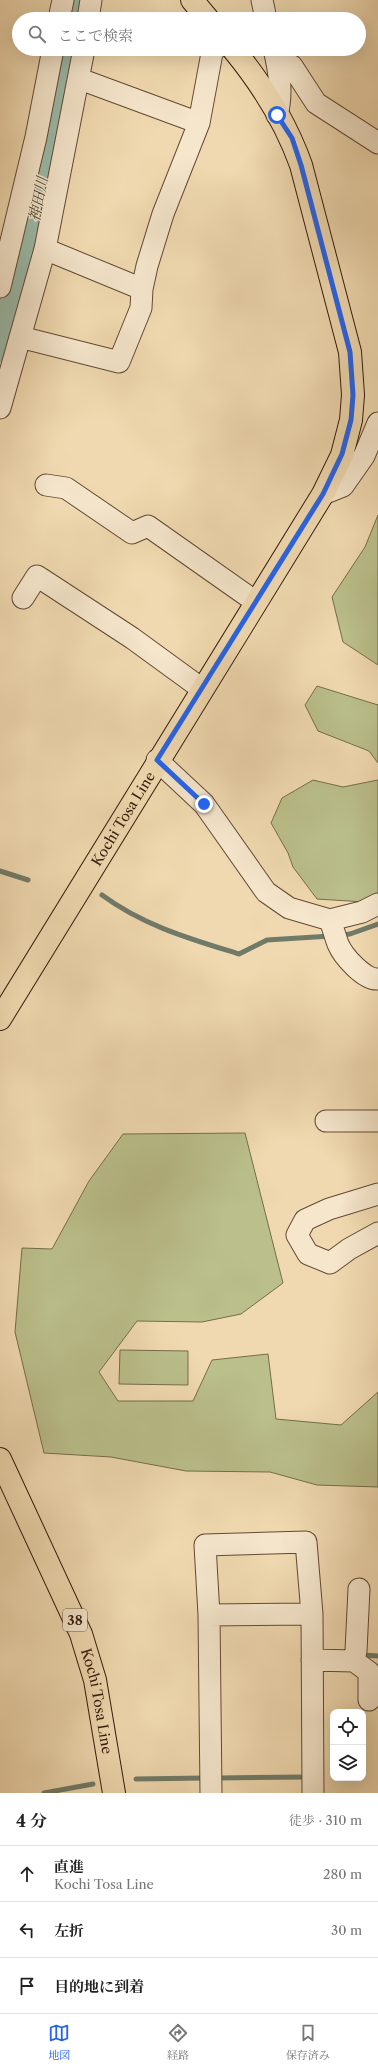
<!DOCTYPE html>
<html lang="ja">
<meta charset="utf-8">
<style>
:root{--surface:#fff;--page:#f2f2f2;--text:#222;--muted:#767676;--line:#e0e0e0;--accent:#2563eb}
body{margin:0;font-family:"Libre Caslon Text","Noto Serif JP",serif;background:var(--page);color:var(--text)}
.controls{position:absolute;right:12px;bottom:12px;display:grid;overflow:hidden;border-radius:8px;box-shadow:0 4px 16px #0002}
.controls button{width:36px;height:36px;display:grid;place-items:center;padding:0;border:0;border-bottom:1px solid var(--line);background:var(--surface);color:var(--text);font:20px sans-serif}
.stop{position:absolute;width:12px;height:12px;margin:-9px;border:3px solid #2563eb;border-radius:50%;background:#fff}
.stop.end{background:#2563eb;border-color:#fff;box-shadow:0 1px 4px #0008}
.list{margin:0;padding:0;list-style:none}
h2{display:flex;justify-content:space-between;align-items:center;height:52px;margin:0;padding:0 16px;font-size:17px}
h2 small{font-size:13px;font-weight:400;color:var(--muted)}
.list li{display:grid;grid-template-columns:26px 1fr auto;gap:12px;align-items:center;box-sizing:border-box;height:56px;padding:0 16px;border-top:1px solid var(--line)}
.list b{display:block;font-size:15px;white-space:nowrap}
.list p{margin:0;font-size:13px;white-space:nowrap;color:var(--muted)}
.list em{font-size:13px;font-style:normal;color:var(--muted)}
.icon{flex:none;width:22px;height:22px;fill:none;stroke:currentColor;stroke-width:2;stroke-linecap:round;stroke-linejoin:round}
.map{position:relative;flex:none;width:378px;height:1793px;overflow:hidden}
.search{position:absolute;background:var(--surface);box-shadow:0 4px 16px #0002;left:12px;right:12px;top:12px;height:44px;display:flex;align-items:center;gap:10px;box-sizing:border-box;padding:0 14px;border-radius:22px;color:var(--muted);font-size:15px}
.sheet{height:220px;background:var(--surface)}
nav{display:flex;justify-content:space-around;align-items:center;box-sizing:border-box;height:56px;border-top:1px solid var(--line);background:var(--surface);font-size:11px;color:var(--muted)}
nav a{display:grid;justify-items:center;gap:2px}
nav .on{color:var(--accent)}
.map>svg:first-child{display:block}
</style>
<div class="map">
<svg width="378" height="1793" viewBox="0 0 378 1793">
<rect width="100%" height="100%" fill="#f0d9b0"/>
<filter id="stains"><feTurbulence type="fractalNoise" baseFrequency=".005" numOctaves="4"/><feColorMatrix values="0 0 0 0 .2 0 0 0 0 .09 0 0 0 0 .02 0 0 0 .5 -.17"/></filter>
<radialGradient id="worn" r=".72"><stop offset=".6" stop-color="#630" stop-opacity="0"/><stop offset="1" stop-color="#630" stop-opacity=".3"/></radialGradient>
<!-- green -->
<path fill="#babf8b" stroke="#766d4a" d="M378,515V665L343,642L332,597L365,547Z
M317,686L378,705V763L369,751L318,731L305,705Z
M313,780L343,787L378,780V895L365,902L317,899L293,867L288,853L271,823L282,798Z
M245,1133L283,1283L241,1314L202,1322L137,1321L99,1372L118,1401H193L212,1360L268,1354L276,1419L341,1425L378,1392V1487L317,1485L270,1472L186,1471L111,1457L44,1453L15,1332L22,1248L52,1249L89,1181L123,1134Z
M120,1350L188,1351V1385L119,1384Z"/>
<g fill="none" stroke-linecap="round" stroke-linejoin="round">
<!-- stream -->
<path stroke="#707a69" stroke-width="5" d="M0,871L28,880
M102,895C144,926 191,939 239,954L267,940L331,936
M341,935L350,934L378,924
M362,1655L378,1656
M218,1778L307,1777
M136,1779L205,1778
M44,1793L93,1784"/>
<!-- river -->
<path stroke="#9abaa9" stroke-width="30" d="M72,19L76,0
M0,347L31,233L68,49"/>
<defs>
<path id="minor" d="M262,0L266,19
M59,19L63,0
M88,19L91,0
M84,49L45,249L142,289
M274,49C279,71 283,93 277,115
M278,67L292,66L316,103L378,143
M79,82H88L199,123
M0,287L36,137L53,49
M20,337L119,362L141,308L142,289L147,266L163,214L199,123L212,53L215,49
M0,408L45,249
M46,485L66,488L132,533L148,526L256,602
M323,494L343,486L364,456L378,423
M23,598L37,576L132,638L202,689
M157,760L204,804L266,892L289,908L330,920L362,912L378,904
M330,920C333,928 335,936 338,944C343,956 364,980 378,979
M326,1121H378
M378,1194L329,1209L305,1220L297,1235L308,1254L330,1263L349,1249L378,1233
M209,1615L205,1545L306,1542L312,1614L313,1793
M312,1660L354,1661L369,1672V1700
M354,1661L356,1651L359,1589
M211,1793L209,1615L312,1614"/>
<g id="major">
<path d="M192,0L208,19"/>
<path id="s1" d="M0,1019L323,494L342,455L351,420L353,395L350,352L301,165C286,123 261,83 233,49"/>
<path id="s2" d="M0,1459L81,1634L95,1680L114,1793"/>
</g>
</defs>
<!-- minor casing -->
<use href="#minor" stroke="#624a34" stroke-width="23"/>
<!-- major casing -->
<use href="#major" stroke="#321b0a" stroke-width="24"/>
<!-- minor -->
<use href="#minor" stroke="#f5e6cc" stroke-width="21"/>
<!-- major -->
<use href="#major" stroke="#f0d9b0" stroke-width="22"/>
</g>
<g fill="none" stroke-linecap="round" stroke-linejoin="round">
<!-- route -->
<path stroke="#2563eb" stroke-width="5" d="M204,804L157,760L323,494L342,454L351,420L353,395L350,352L301,165L292,138L277,115"/>
</g>
<g text-anchor="middle" dominant-baseline="central" stroke-width="3" stroke-linejoin="round" paint-order="stroke">
<!-- shield labels -->
<rect fill="#f5e6cc" stroke="#6c5844" stroke-width="1" x="63" y="1609" width="24" height="22" rx="3"/>
<g font-size="13" font-weight="bold" fill="#321b0a">
<text x="75" y="1620">38</text>
</g>
<!-- street labels -->
<g font-size="14" fill="#321b0a" stroke="#f5e6cc">
<text stroke="none"><textPath href="#s1" startOffset="235">Kochi Tosa Line</textPath></text>
<text stroke="none"><textPath href="#s2" startOffset="262">Kochi Tosa Line</textPath></text>
</g>
<!-- water labels -->
<g font-size="15" font-style="italic" fill="#514b3a" stroke="#f5e6cc">
<text transform="translate(38 199) rotate(-79)">神田川</text>
</g>
</g>
<rect width="100%" height="100%" filter="url(#stains)"/>
<rect width="100%" height="100%" fill="url(#worn)"/>
</svg>
<div class="controls">
<button><svg class="icon" aria-label="locate" viewBox="0 0 24 24"><circle cx="12" cy="12" r="6"/><path d="M12 2v4M12 18v4M2 12h4M18 12h4"/></svg></button>
<button><svg class="icon" aria-label="layers" viewBox="0 0 24 24"><path d="M12 4l9 5-9 5-9-5zM3 14l9 5 9-5"/></svg></button>
</div>
<div class="stop" style="left:277px;top:115px"></div>
<div class="stop end" style="left:204px;top:804px"></div>
<div class="search"><svg class="icon" aria-label="search" viewBox="0 0 24 24"><circle cx="10" cy="10" r="6"/><path d="M15 15l6 6"/></svg>ここで検索</div>
</div>
<section class="sheet">
<h2>4 分<small>徒歩 · 310 m</small></h2>
<ul class="list">
<li><svg class="icon" aria-label="ahead" viewBox="0 0 24 24"><path d="M12 20V5M6 11l6-6 6 6"/></svg><div><b>直進</b><p>Kochi Tosa Line</p></div><em>280 m</em></li>
<li><svg class="icon" aria-label="left" viewBox="0 0 24 24"><path d="M17 20v-9H6M10 6l-5 5 5 5"/></svg><div><b>左折</b></div><em>30 m</em></li>
<li><svg class="icon" aria-label="arrive" viewBox="0 0 24 24"><path d="M6 21V4h12l-3 4 3 4H6"/></svg><div><b>目的地に到着</b></div></li>
</ul>
</section>
<nav>
<a class="on"><svg class="icon" aria-label="map" viewBox="0 0 24 24"><path d="M3 6l6-2 6 2 6-2v14l-6 2-6-2-6 2zM9 4v14M15 6v14"/></svg>地図</a>
<a><svg class="icon" aria-label="directions" viewBox="0 0 24 24"><path d="M12 3l9 9-9 9-9-9zM9 14v-3h6M13 9l2 2-2 2"/></svg>経路</a>
<a><svg class="icon" aria-label="saved" viewBox="0 0 24 24"><path d="M7 4h10v16l-5-4-5 4z"/></svg>保存済み</a>
</nav>
